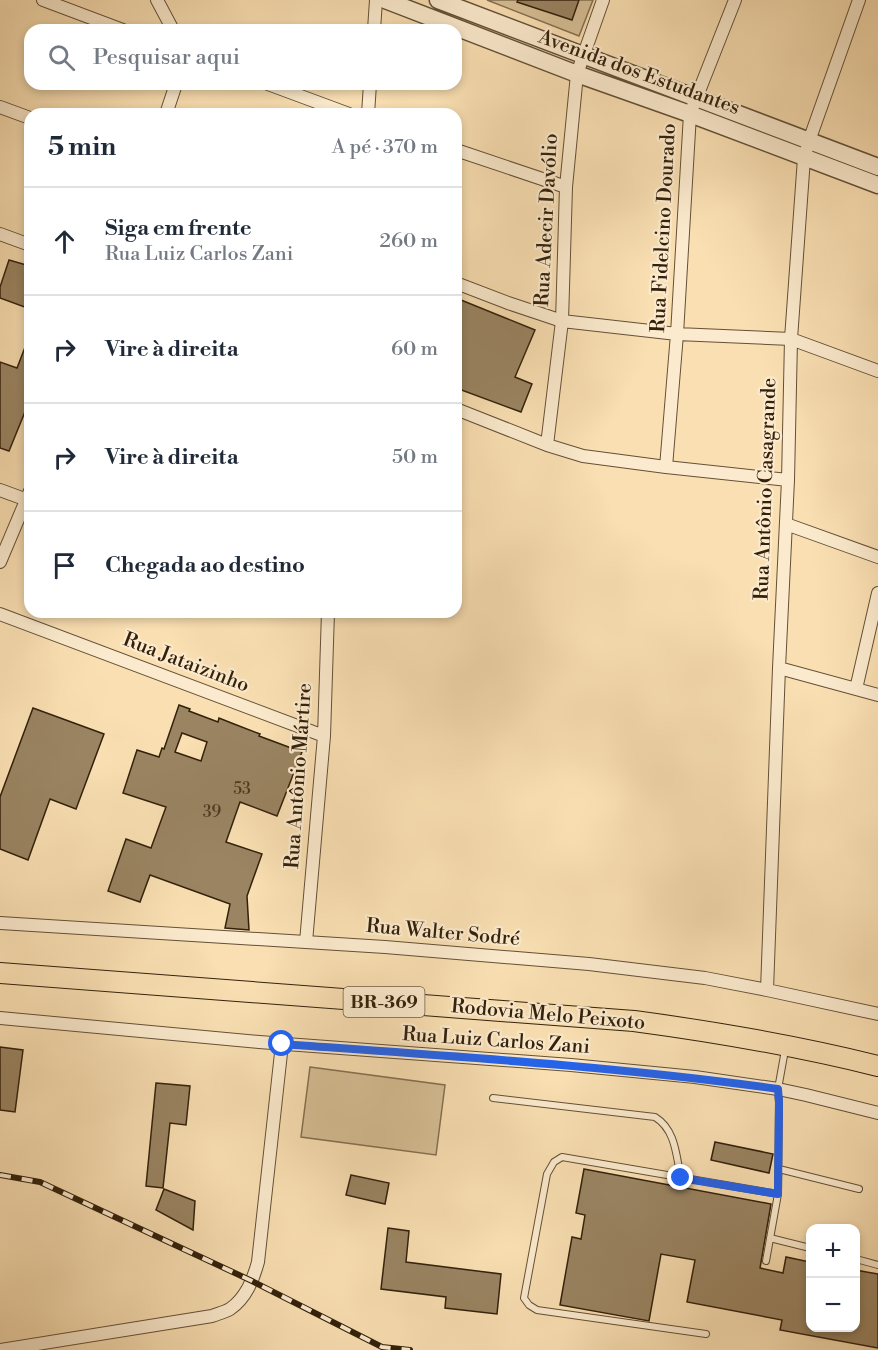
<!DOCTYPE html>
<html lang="pt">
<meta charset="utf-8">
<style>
:root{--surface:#fff;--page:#f2f2f3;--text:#1f2937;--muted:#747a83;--line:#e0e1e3}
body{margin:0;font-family:"Libre Bodoni",serif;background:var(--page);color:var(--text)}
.controls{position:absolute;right:18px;bottom:18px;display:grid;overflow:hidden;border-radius:12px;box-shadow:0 3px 9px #0003}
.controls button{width:54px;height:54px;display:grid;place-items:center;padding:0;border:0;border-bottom:2px solid var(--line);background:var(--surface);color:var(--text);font:30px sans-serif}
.stop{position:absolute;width:18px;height:18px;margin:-14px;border:4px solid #2563eb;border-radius:50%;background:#fff}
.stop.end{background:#2563eb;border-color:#fff;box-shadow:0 2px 6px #0008}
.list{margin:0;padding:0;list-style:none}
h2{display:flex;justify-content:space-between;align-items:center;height:78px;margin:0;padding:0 24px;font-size:26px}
h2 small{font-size:20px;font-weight:400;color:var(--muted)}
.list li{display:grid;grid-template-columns:39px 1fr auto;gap:18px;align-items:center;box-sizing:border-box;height:108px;padding:0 24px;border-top:2px solid var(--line)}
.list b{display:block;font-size:22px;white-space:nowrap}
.list p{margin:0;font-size:20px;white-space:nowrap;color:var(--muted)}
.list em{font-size:20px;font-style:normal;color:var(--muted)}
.icon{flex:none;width:33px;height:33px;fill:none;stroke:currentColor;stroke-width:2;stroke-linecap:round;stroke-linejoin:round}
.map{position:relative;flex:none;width:878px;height:1350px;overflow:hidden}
.search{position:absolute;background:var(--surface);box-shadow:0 3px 9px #0003;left:24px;top:24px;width:438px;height:66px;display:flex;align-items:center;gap:15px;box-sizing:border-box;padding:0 21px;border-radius:18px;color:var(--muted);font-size:22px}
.panel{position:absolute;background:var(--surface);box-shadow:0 3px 9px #0003;left:24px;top:108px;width:438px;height:510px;border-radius:18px}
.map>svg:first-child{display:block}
</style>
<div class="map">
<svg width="878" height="1350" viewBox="0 0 878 1350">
<rect width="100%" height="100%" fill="#f9dfb2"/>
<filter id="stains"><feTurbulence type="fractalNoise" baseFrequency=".00333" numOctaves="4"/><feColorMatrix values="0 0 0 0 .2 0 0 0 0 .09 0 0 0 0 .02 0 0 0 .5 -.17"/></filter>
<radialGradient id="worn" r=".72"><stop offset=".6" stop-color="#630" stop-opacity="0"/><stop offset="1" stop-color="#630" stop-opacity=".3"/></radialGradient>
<!-- green -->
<path fill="#d7bf96" stroke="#857051" stroke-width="1.5" d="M487,0H593L579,36Z
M310,1067L445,1085L436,1155L301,1137Z"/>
<!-- building -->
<path fill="#9a8462" stroke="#33210c" stroke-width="1.5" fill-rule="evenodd" d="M518,0H579L572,20L517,2Z
M9,260L30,266V309L0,298V287Z
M461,300L535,330L515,377L532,384L521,412L456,388V314Z
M29,337H30V408L27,407L9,451L0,448V362L17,368Z
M179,705L190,709L189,711L218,722L219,718L234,724L260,734L259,736L302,752L277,816L240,802L226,842L262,854L247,896L249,930L225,928L230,904L150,875L140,902L108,891L126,839L151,848L166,807L123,793L137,750L159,757L162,748L164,749ZM182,733L207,742L201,761L175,752Z
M33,708L104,734L76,809L50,799L28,860L0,849V797Z
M0,1047L23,1050L15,1112L0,1110Z
M156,1083L190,1086L186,1125L170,1123L163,1188L146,1186Z
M715,1142L773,1154L769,1173L711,1160Z
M584,1169L771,1204L760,1268L783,1273L786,1257L810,1262V1328H855V1270L878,1274V1348L780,1330L782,1320L687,1302L695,1260L661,1254L649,1321L560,1305L572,1237L581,1239L585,1215L576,1213Z
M351,1175L389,1183L385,1204L346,1195Z
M164,1189L195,1201L193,1230L156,1210Z
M388,1228L409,1231L406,1262L501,1274L497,1314L445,1308L446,1297L381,1289Z"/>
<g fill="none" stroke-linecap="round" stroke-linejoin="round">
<defs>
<path id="service" d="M493,1098L655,1117C676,1130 676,1156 681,1178
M779,1169L859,1189
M770,1238L810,1248
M856,1259L878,1265
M766,1261L778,1194L779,1103L778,1089L785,1050
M706,1334L537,1310L529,1305L524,1298L547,1174L554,1162L562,1157L778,1194"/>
<path id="minor" d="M43,0L123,30
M157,0L173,30
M374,30L376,0
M268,84L349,114
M0,107L30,118
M166,114L176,84
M368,114L370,84
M456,150L566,187
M0,234L30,245
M456,283L508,303L562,321L677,334L791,339L878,371
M456,409L547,445L583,456L666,467L788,480
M547,445L562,321L566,187L577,74L603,0
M666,467L677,334L690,114L735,0
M0,490L30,501
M786,524L878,557
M0,562L30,491
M0,614L324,736
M779,668L878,695
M856,689L878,593
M0,923L385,947L589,964L705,978L767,990L878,1014
M306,942L324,736L328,612
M767,990L779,668L788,480L791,339L804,158L809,141L859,0
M0,1018L259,1042L571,1065L695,1077L778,1089L806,1095L878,1113
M0,1350L212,1316C217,1314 225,1312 230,1309C246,1298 253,1280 258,1262L282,1044"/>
<path id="tertiary" d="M385,0L577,74L690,114L878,185
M438,0L878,167"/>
<path id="primary" d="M0,973L634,1021C716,1032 798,1046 878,1066"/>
</defs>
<!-- service casing -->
<use href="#service" stroke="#645036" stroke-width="8"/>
<!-- minor casing -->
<use href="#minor" stroke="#645036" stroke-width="14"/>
<!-- tertiary casing -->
<use href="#tertiary" stroke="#645036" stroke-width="19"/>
<!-- primary casing -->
<use href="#primary" stroke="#33210c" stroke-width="22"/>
<!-- service -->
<use href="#service" stroke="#fbeacd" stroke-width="6"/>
<!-- minor -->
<use href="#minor" stroke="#fbeacd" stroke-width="12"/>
<!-- tertiary -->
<use href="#tertiary" stroke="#fbeacd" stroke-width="16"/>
<!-- primary -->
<use href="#primary" stroke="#f9dfb2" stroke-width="20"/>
<defs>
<path id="rail" d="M0,1175L40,1182L252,1281L382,1347L410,1350"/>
</defs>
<!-- rail casing -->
<use href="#rail" stroke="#33210c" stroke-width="6"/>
<!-- rail -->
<use href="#rail" stroke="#fbeacd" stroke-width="4" stroke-dasharray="11" stroke-linecap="butt"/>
</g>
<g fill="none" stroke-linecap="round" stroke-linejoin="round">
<!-- route -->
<path stroke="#2563eb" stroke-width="8" d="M282,1044C447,1056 613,1066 778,1089L779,1102L778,1194L681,1178"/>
</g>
<g text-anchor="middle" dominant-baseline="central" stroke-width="4.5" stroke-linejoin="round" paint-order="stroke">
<!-- number labels -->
<g font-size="16" fill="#4d3a22">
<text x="242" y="789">53</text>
<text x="212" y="812">39</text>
</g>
<!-- shield labels -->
<rect fill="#fbeacd" stroke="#6f5d46" stroke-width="1.5" x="343.5" y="987" width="81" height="30" rx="4.5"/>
<g font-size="18" font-weight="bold" fill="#33210c">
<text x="384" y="1002">BR-369</text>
</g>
<!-- street labels -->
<g font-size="20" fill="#33210c" stroke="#fbeacd">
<text transform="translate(639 73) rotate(20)">Avenida dos Estudantes</text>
<text transform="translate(547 220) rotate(-87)">Rua Adecir Davólio</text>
<text transform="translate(664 228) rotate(-87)">Rua Fidelcino Dourado</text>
<text transform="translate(766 489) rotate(-88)">Rua Antônio Casagrande</text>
<text transform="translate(186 663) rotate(21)">Rua Jataizinho</text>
<text transform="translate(299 776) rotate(-86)">Rua Antônio Mártire</text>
<text transform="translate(443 933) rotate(5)">Rua Walter Sodré</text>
<text transform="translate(548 1015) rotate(5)">Rodovia Melo Peixoto</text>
<text transform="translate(496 1041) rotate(4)">Rua Luiz Carlos Zani</text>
</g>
</g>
<rect width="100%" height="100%" filter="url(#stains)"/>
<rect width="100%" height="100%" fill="url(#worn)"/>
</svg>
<div class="controls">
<button>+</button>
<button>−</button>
</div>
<div class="stop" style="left:282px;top:1044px"></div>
<div class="stop end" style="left:681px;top:1178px"></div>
<div class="search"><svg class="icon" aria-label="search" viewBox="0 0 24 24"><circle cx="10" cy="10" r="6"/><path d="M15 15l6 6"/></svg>Pesquisar aqui</div>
<section class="panel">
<h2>5 min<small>A pé · 370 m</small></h2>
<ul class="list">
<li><svg class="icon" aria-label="ahead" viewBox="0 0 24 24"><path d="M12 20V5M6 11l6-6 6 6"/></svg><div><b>Siga em frente</b><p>Rua Luiz Carlos Zani</p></div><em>260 m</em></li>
<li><svg class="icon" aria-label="right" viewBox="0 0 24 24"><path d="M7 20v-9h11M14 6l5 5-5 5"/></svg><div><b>Vire à direita</b></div><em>60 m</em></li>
<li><svg class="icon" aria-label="right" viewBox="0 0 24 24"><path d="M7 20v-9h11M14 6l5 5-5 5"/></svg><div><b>Vire à direita</b></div><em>50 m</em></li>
<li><svg class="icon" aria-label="arrive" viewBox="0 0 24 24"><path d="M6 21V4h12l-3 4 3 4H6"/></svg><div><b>Chegada ao destino</b></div></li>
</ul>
</section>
</div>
